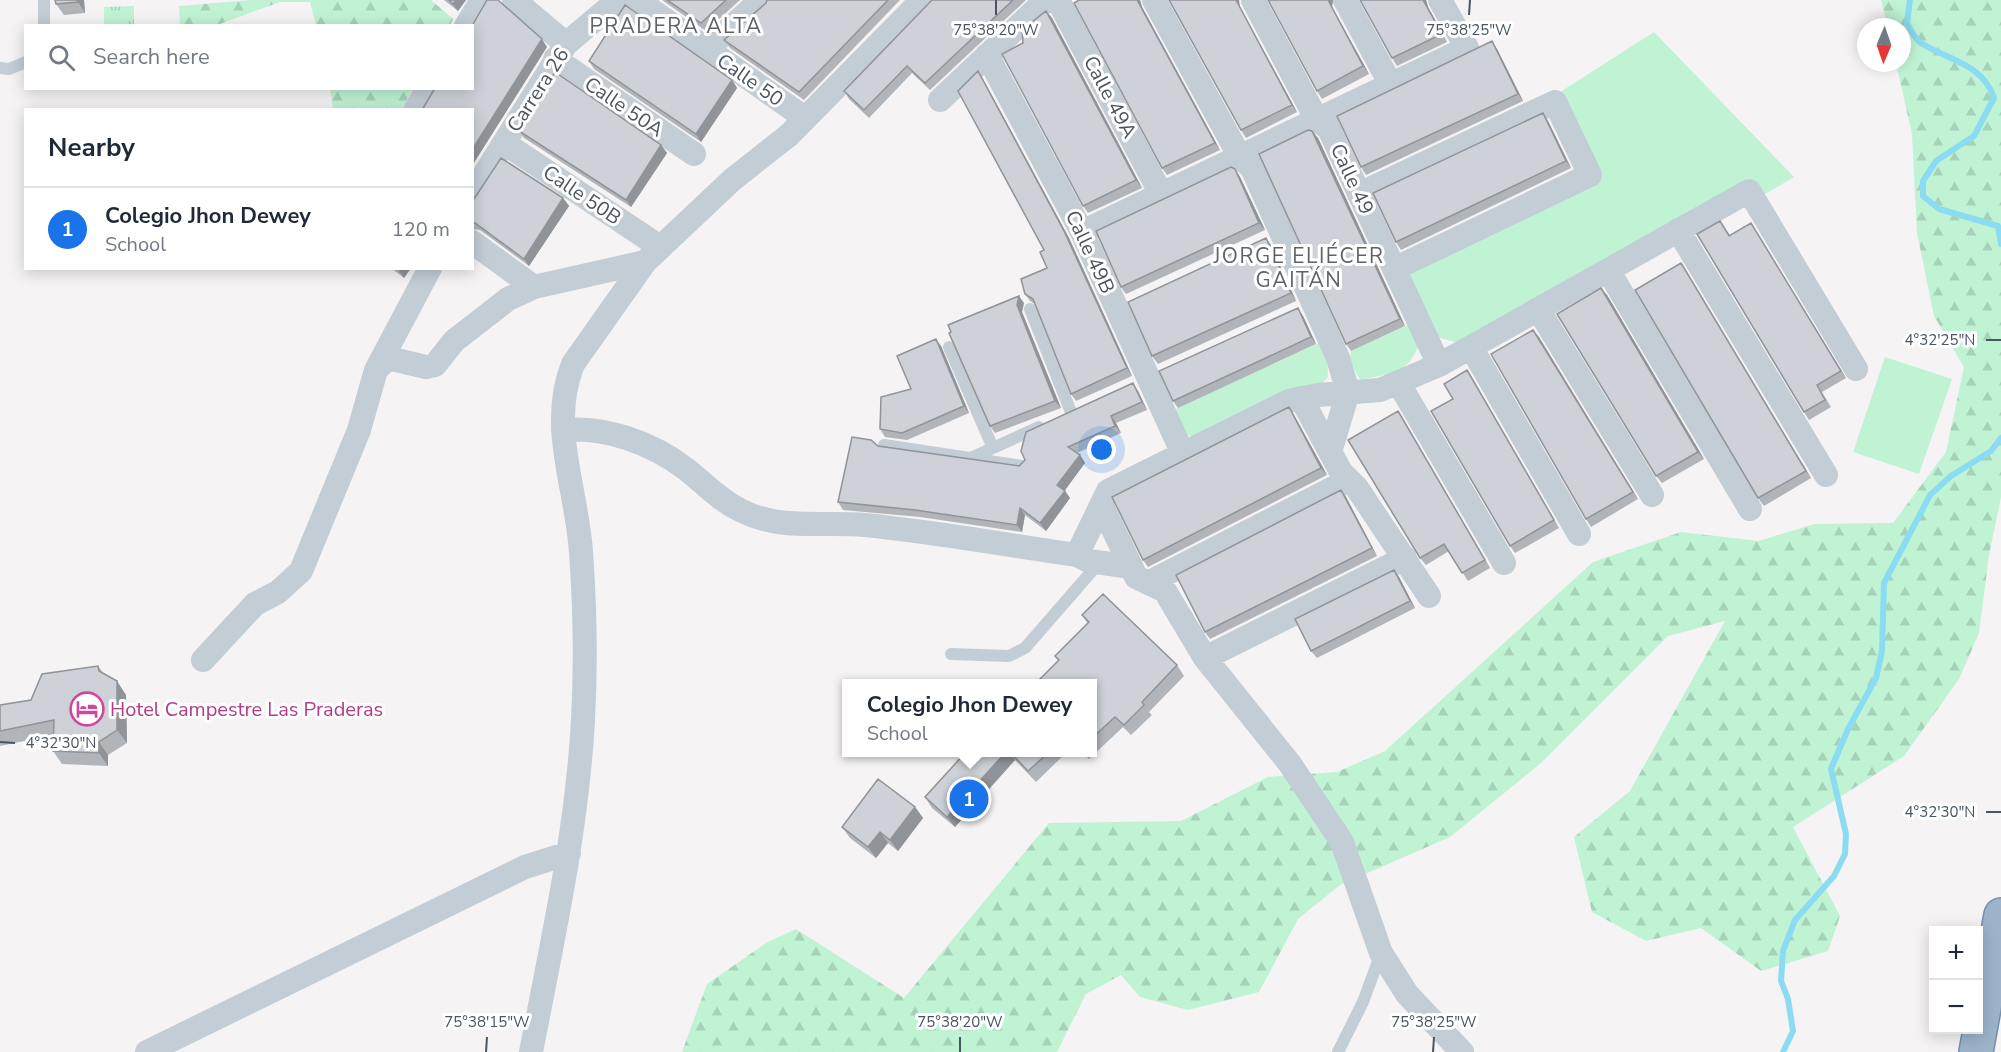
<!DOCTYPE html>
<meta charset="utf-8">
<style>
:root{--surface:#fff;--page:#f6f6f7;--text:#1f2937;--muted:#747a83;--line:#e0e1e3;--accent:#1a73e8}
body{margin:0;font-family:"Nunito Sans",sans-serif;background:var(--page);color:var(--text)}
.controls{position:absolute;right:18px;bottom:18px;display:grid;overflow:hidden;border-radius:0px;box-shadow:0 3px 15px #0003}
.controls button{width:54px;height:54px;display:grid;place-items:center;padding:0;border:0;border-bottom:2px solid var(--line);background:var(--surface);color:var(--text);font:30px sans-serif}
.compass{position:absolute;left:1857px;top:18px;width:54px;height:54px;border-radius:50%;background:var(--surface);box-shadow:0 3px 15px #0003;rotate:182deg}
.you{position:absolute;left:1102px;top:450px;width:21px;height:21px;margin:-15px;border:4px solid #fff;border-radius:50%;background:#1a73e8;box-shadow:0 0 0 9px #1a73e833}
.badge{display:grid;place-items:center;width:39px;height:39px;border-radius:50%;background:var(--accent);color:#fff;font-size:20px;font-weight:700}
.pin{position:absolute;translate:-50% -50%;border:3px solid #fff;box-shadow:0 2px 6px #0006}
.popup{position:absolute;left:842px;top:679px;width:255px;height:78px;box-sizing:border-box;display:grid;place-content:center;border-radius:0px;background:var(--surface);filter:drop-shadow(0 2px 4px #0005);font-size:20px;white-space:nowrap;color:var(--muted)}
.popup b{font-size:22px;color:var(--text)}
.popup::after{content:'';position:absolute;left:50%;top:100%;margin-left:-12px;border:12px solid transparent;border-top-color:var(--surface)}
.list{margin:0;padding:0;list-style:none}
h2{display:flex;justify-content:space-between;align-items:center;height:78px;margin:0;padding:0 24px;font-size:26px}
h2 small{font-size:20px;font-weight:400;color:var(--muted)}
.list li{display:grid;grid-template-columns:39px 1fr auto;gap:18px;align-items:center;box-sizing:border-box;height:84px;padding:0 24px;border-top:2px solid var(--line)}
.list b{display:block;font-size:22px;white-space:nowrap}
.list p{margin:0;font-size:20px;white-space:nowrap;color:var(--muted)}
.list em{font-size:20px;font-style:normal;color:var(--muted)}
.icon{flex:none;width:33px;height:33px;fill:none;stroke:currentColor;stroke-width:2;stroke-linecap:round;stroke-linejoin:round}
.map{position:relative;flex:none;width:2001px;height:1052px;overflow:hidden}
.search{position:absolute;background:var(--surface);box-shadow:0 3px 15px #0003;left:24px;top:24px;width:450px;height:66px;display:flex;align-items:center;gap:15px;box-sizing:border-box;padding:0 21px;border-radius:0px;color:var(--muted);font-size:22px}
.panel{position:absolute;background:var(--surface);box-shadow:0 3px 15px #0003;left:24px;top:108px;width:450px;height:162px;border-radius:0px}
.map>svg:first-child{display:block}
</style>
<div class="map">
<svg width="2001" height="1052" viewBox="0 0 2001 1052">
<defs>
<pattern id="forest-firs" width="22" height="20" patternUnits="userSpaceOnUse" patternTransform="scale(1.5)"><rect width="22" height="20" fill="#c0f3d4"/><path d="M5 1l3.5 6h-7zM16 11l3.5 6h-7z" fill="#a6d2b9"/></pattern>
<pattern id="park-tufts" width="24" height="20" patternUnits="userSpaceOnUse" patternTransform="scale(1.5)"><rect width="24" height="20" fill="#c0f3d4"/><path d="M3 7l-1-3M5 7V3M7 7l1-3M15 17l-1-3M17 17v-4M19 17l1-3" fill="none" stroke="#a6d2b9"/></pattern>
</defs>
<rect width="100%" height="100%" fill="#f5f3f3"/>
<!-- grass -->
<path fill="#c0f3d4" d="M1654,32L1794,177L1762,196L1749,178L1458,343L1434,336L1406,272L1599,181L1557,94Z
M1408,325L1420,342C1407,376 1393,372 1360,380L1350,361L1351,351Z
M1319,343L1327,353L1328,377L1319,386L1194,437L1185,435L1173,414L1177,408Z
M1885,357L1952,379L1919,474L1853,452Z"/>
<!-- forest -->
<path fill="url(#forest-firs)" d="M252,0H431L453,19L450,25H316L310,2H280L217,25H180L179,6Z
M1881,0H2001V497L1989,555L1979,633L1959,679L1904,756L1793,827L1840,916L1828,951L1761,971L1701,928L1646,941L1592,912L1574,837L1630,791L1725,621L1668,636L1541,763L1450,837L1340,885L1298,919L1259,992L1188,1010L1140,997L1121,975L1086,994L1057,1052H682L707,984L766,943L796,929L904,998L1049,823L1181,821L1268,777L1337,772L1385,751L1593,562L1681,532L1759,541L1814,524L1893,523L1946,452L1964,367L1934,316L1917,233L1912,134L1896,63H1902V27H1888Z
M330,89V88L413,89L401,110L333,109Z"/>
<!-- park -->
<path fill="url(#park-tufts)" d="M134,6V25H104V7Z"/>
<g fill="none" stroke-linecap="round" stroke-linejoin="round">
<!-- stream -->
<path stroke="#8bdcf2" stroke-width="6" d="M1910,0L1907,24C1911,30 1915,39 1921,43C1948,60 1983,64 1994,98L1974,136L1936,161L1923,181V196L1939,209L1998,226L2001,244
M1783,1052L1793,1031L1788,999L1781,981L1783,951L1795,920L1834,876L1845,854L1846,834L1831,769L1848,729L1876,678L1882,651L1884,583L1930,495L1951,476L1991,451L2001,438"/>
<defs>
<path id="trunk" d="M1976,1052L2001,915"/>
</defs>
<!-- trunk casing -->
<use href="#trunk" stroke="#738faf" stroke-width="36"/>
<!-- service -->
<path stroke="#c3cdd5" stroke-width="12" d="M44,26V0
M0,68L9,69L26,62
M1030,309L1071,412
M949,347L993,448
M884,445L1022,466
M973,457L1039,427
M951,654L1009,656L1025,648L1099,563
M1338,1052L1363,1002L1381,953"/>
<!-- minor -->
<path stroke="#c3cdd5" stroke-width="24" d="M514,0L566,44
M637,0L805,118
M1058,0L1161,194
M1154,0L1240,157L1252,168L1338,358L1348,392L1330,452
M1253,0L1317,120L1329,129L1439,365
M1345,0L1391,85
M466,26L482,0
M707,49L761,0
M987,55L1082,232L1183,454
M555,59L694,154
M940,100L1046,0
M415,110L428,88
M504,143L660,247
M472,194L566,44L618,0
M1359,194L1555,102L1590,175L1394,269
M1678,230L1826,475
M1082,232L1467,48L1440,0
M472,242L534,287
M1608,270L1750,509
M1538,309L1652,495
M1471,347L1579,534
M376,370L430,268
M1398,382L1504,563
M1301,398L1341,472L1357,488L1429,596
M563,430C605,426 652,443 686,469C704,483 719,500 740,510C780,531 822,521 865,525C936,532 1006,545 1077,555L1089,561L1131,567
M1102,506L1136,577L1165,591L1205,658L1290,764L1342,842L1381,953L1407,994L1462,1052
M1077,555L1108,491L1289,401L1318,395L1380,390L1439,365L1749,191L1856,369
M1148,583L1349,480
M1205,658L1405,558
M203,660L255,604L278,592L301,571L359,430L376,370L388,358L426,367L435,365L454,341L508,299L534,287L645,262
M147,1052L525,867L569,853
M531,1052C552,942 577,832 583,720C586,664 585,607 581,552C577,489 548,426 573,364L645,262L732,180L789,135L922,0"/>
<!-- trunk -->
<use href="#trunk" stroke="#9cb4ca" stroke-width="33"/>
</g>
<!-- wall -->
<path fill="#b1b5ba" d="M84,0L85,13L64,15L56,4Z
M444,0H466L458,11Z
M662,0H740L706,31Z
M767,0H900L804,100L730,48L724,40L766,3Z
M932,0H1026L930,90L912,73L869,118L849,99L844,91Z
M1079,0H1140L1142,7L1220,150L1167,175L1162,168Z
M1268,0H1333L1332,7L1369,74L1322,99L1317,91Z
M1360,0H1426L1428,7L1447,42L1397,66L1392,58Z
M1240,7L1297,112L1246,138L1241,130Z
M1046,11L1052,18L1142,188L1088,213L1083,206L1023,43Z
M1497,49L1523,101L1366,175L1361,167Z
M589,61L732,80L737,88L701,142L594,69Z
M983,79L1069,238L1132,376L1076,401L1071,394L1035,304L1030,301L1025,294L1047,268L1044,250Z
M1543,113L1548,121L1571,168L1401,250L1396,242Z
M519,131L661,145L667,153L631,207L524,138Z
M1318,138L1405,326L1351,351L1346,344Z
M1235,169L1240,177L1265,230L1126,294L1121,287Z
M563,198L569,206L529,266L480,230L472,229V199Z
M1720,221L1730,235L1756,231L1846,378L1822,392L1831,407L1809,420L1804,412Z
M1271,245L1296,301L1158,364L1152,356Z
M1681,263L1811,478L1764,506L1758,498Z
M391,268H411L404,278Z
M1607,295L1704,459L1662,483L1656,476Z
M1024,303L1022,312L1061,408L995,433L990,426Z
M1303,316L1316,344L1178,408L1173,401Z
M1533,330L1638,499L1591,527L1586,519Z
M941,346L969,413L907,440L885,437L880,429L911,389Z
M1472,378L1559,528L1515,553L1510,546L1453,399Z
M1138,391L1147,410L1116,423L1121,433L1077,453L1080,455L1085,463L1064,490L1070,498L1046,531L1025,515L1022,532L920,517L843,510L838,502L878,446L1019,466Z
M1289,407L1294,415L1327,475L1148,567L1143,560Z
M1403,419L1490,568L1468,581L1449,551L1426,565L1420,558Z
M1341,490L1346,497L1377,556L1210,639L1205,632Z
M1394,570L1399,577L1415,608L1317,658L1311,651Z
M1082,615L1177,665L1184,676L1149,712L1152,715L1131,735L1123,727L1089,759L1083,753H1092V684L1058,661L1055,656L1088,624Z
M98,666L104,674L126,695L127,743L108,755V766L62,764L53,751V735L0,746V705L31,700Z
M965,753H1066L1036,782L1015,760L955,827L932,808L925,797Z
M915,807L923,818L898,851L888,843L876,858L850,838L842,827Z"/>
<!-- shaded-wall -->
<path fill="#909397" d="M77,0H84L85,13L78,2Z
M456,0H466L458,11L453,4Z
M1137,0H1140L1142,7L1220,150L1215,143Z
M1236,0H1239L1240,7L1297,112L1292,105Z
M1328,0H1333L1332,7L1369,74L1363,66Z
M1423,0H1426L1428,7L1447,42Z
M1046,11L1052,18L1142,188L1136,180Z
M542,39L547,47L472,166V150Z
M1492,41L1497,49L1523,101L1518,94Z
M978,71L983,79L1069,238L1132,376L1127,368Z
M732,80L737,88L701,142L696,134Z
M1543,113L1548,121L1571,168L1566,161Z
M1312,131L1318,138L1405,326L1400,319Z
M661,145L667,153L631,207L626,200Z
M1235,169L1240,177L1265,230L1259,223Z
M563,198L569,206L529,266L524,259Z
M1751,223L1756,231L1846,378L1841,371Z
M1266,238L1271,245L1296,301L1291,293Z
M1681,263L1686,271L1811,478L1806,471Z
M401,268H411L404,278L399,271Z
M1601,288L1607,295L1704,459L1698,452Z
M1019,296L1024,303L1022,312L1061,408L1055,401L1017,305Z
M1298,308L1303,316L1316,344L1311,337Z
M1533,330L1539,337L1638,499L1633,492Z
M936,339L941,346L969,413L964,406Z
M1467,370L1472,378L1559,528L1554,520Z
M1133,383L1138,391L1147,410L1142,402Z
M1289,407L1294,415L1327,475L1321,468Z
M1398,411L1403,419L1490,568L1485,560Z
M1111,416L1116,423L1121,433L1115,426Z
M1080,455L1085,463L1063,493L1057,485Z
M1341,490L1346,497L1377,556L1372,548Z
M1065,491L1070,498L1046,531L1040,523Z
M1020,508L1025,515L1022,532L1017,525Z
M1394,570L1399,577L1415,608L1410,601Z
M117,681L126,695L127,743L117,730Z
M99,742L108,755V766L99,753Z
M1005,753H1010L1015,760L955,827L947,817Z
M915,807L923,818L898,851L890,840Z
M880,832L888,843L876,858L868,847Z"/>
<!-- building -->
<path fill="#ced2d8" stroke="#909397" stroke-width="1.5" d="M55,0H77L78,2L56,4Z
M449,0H456L453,4Z
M487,0H498L542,39L472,150V110H422L435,88H472V26Z
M667,0H726L701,23Z
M767,0H888L799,92L724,40L766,3Z
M932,0H1013L925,83L907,66L864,110L844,91Z
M1079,0H1137L1215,143L1162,168L1074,3Z
M1169,0H1236L1292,105L1241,130Z
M1268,0H1328L1363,66L1317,91Z
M1360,0H1423L1442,34L1392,58Z
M625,5L732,80L696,134L589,61Z
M1046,11L1136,180L1083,206L1002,54L1023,43L1022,30Z
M1492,41L1518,94L1361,167L1337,116Z
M978,71L1064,231L1127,368L1071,394L1033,299L1025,294L1021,279L1047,268L1040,252L1044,250L958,91Z
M555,72L661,145L626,200L519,131Z
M1543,113L1566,161L1396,242L1373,193Z
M1308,130L1312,131L1400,319L1346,344L1259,154Z
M501,158L563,198L524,259L475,223L472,222V199H474Z
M1231,167L1235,169L1259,223L1121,287L1096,231Z
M1720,221L1729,236L1751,223L1841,371L1817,385L1825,400L1804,412L1697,234Z
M1266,238L1291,293L1152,356L1128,302Z
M1681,263L1806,471L1758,498L1635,290Z
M1601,288L1698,452L1656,476L1557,314Z
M1019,296L1017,305L1055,401L990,426L949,333L951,332L948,325Z
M1298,308L1311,337L1173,401L1159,371Z
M1533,330L1633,492L1586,519L1491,354Z
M936,339L964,406L902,433L880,429L881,397L911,389L897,356Z
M1467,370L1554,520L1510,546L1431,411L1453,399L1444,384Z
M1133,383L1142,402L1111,416L1115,426L1068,447L1080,455L1057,485L1065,491L1040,523L1020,508L1017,525L915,510L838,502L852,437L871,440L878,446L1019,466L1025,460L1021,451L1026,432Z
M1289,407L1321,468L1143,560L1112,497Z
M1398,411L1485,560L1462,573L1444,544L1420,558L1348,440Z
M1341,490L1372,548L1205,632L1176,575Z
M1394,570L1410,601L1311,651L1295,619Z
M1103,594L1177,665L1142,702L1144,705L1124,725L1115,717L1092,738V684H1035L1059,660L1055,656L1089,622L1082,615Z
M98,666L99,671L117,681V730L99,742V753L53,751L54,720L0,731V705L31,700L42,674Z
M965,753H1005L947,817L925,797Z
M1011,753H1048L1028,771Z
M878,779L915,807L890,840L880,832L868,847L842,827Z"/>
<!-- ticks -->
<path fill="none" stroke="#495662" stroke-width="2" d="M996,15V0M1469,15L1470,0M1986,340H2001M0,742L15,743M1986,812H2001M486,1052L487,1037M960,1052V1037M1433,1052L1434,1037"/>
<!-- icons -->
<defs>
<symbol id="hotel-ring" viewBox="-11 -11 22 22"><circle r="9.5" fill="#fff" stroke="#d1479c" stroke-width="1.5"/><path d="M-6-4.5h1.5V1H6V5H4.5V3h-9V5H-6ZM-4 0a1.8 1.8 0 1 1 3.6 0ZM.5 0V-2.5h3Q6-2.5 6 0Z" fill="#d1479c"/></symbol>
</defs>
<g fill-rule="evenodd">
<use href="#hotel-ring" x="68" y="690" width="38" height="38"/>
</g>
<g text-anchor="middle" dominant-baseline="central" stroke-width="6" stroke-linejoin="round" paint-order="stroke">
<!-- street labels -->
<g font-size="20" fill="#495662" stroke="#fff">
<text transform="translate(750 80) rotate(35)">Calle 50</text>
<text transform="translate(538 90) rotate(-57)">Carrera 26</text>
<text transform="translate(1110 97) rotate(62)">Calle 49A</text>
<text transform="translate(624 107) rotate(34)">Calle 50A</text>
<text transform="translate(1352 179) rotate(65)">Calle 49</text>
<text transform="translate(582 195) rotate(34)">Calle 50B</text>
<text transform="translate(1090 252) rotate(65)">Calle 49B</text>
</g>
<!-- hotel labels -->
<g font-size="20" fill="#b23c85" stroke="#fff" text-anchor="start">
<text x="110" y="709">Hotel Campestre Las Praderas</text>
</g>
<!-- neighbourhood labels -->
<g font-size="21" letter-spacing="1.5" fill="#5e6368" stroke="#fff">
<text x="676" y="26">PRADERA ALTA</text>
<text x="1299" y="256">JORGE ELIÉCER<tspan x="1299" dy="24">GAITÁN</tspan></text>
</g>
</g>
<g font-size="15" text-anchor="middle" fill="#495662" stroke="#fff" stroke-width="6" stroke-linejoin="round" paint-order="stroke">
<text x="996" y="35">75°38'20"W</text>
<text x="1469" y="35">75°38'25"W</text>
<text x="1940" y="345">4°32'25"N</text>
<text x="61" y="748">4°32'30"N</text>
<text x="1940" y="817">4°32'30"N</text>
<text x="487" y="1027">75°38'15"W</text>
<text x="960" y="1027">75°38'20"W</text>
<text x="1434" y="1027">75°38'25"W</text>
</g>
</svg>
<div class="controls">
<button>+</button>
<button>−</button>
</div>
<svg class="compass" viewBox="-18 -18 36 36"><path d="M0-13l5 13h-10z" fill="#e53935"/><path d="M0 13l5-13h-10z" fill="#747a83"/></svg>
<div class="you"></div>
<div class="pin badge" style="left:969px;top:799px">1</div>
<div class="popup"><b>Colegio Jhon Dewey</b>School</div>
<div class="search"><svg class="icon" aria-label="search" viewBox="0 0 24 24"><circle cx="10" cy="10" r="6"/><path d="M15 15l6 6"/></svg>Search here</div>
<section class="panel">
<h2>Nearby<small></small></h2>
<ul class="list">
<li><span class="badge">1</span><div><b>Colegio Jhon Dewey</b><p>School</p></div><em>120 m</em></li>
</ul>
</section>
</div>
